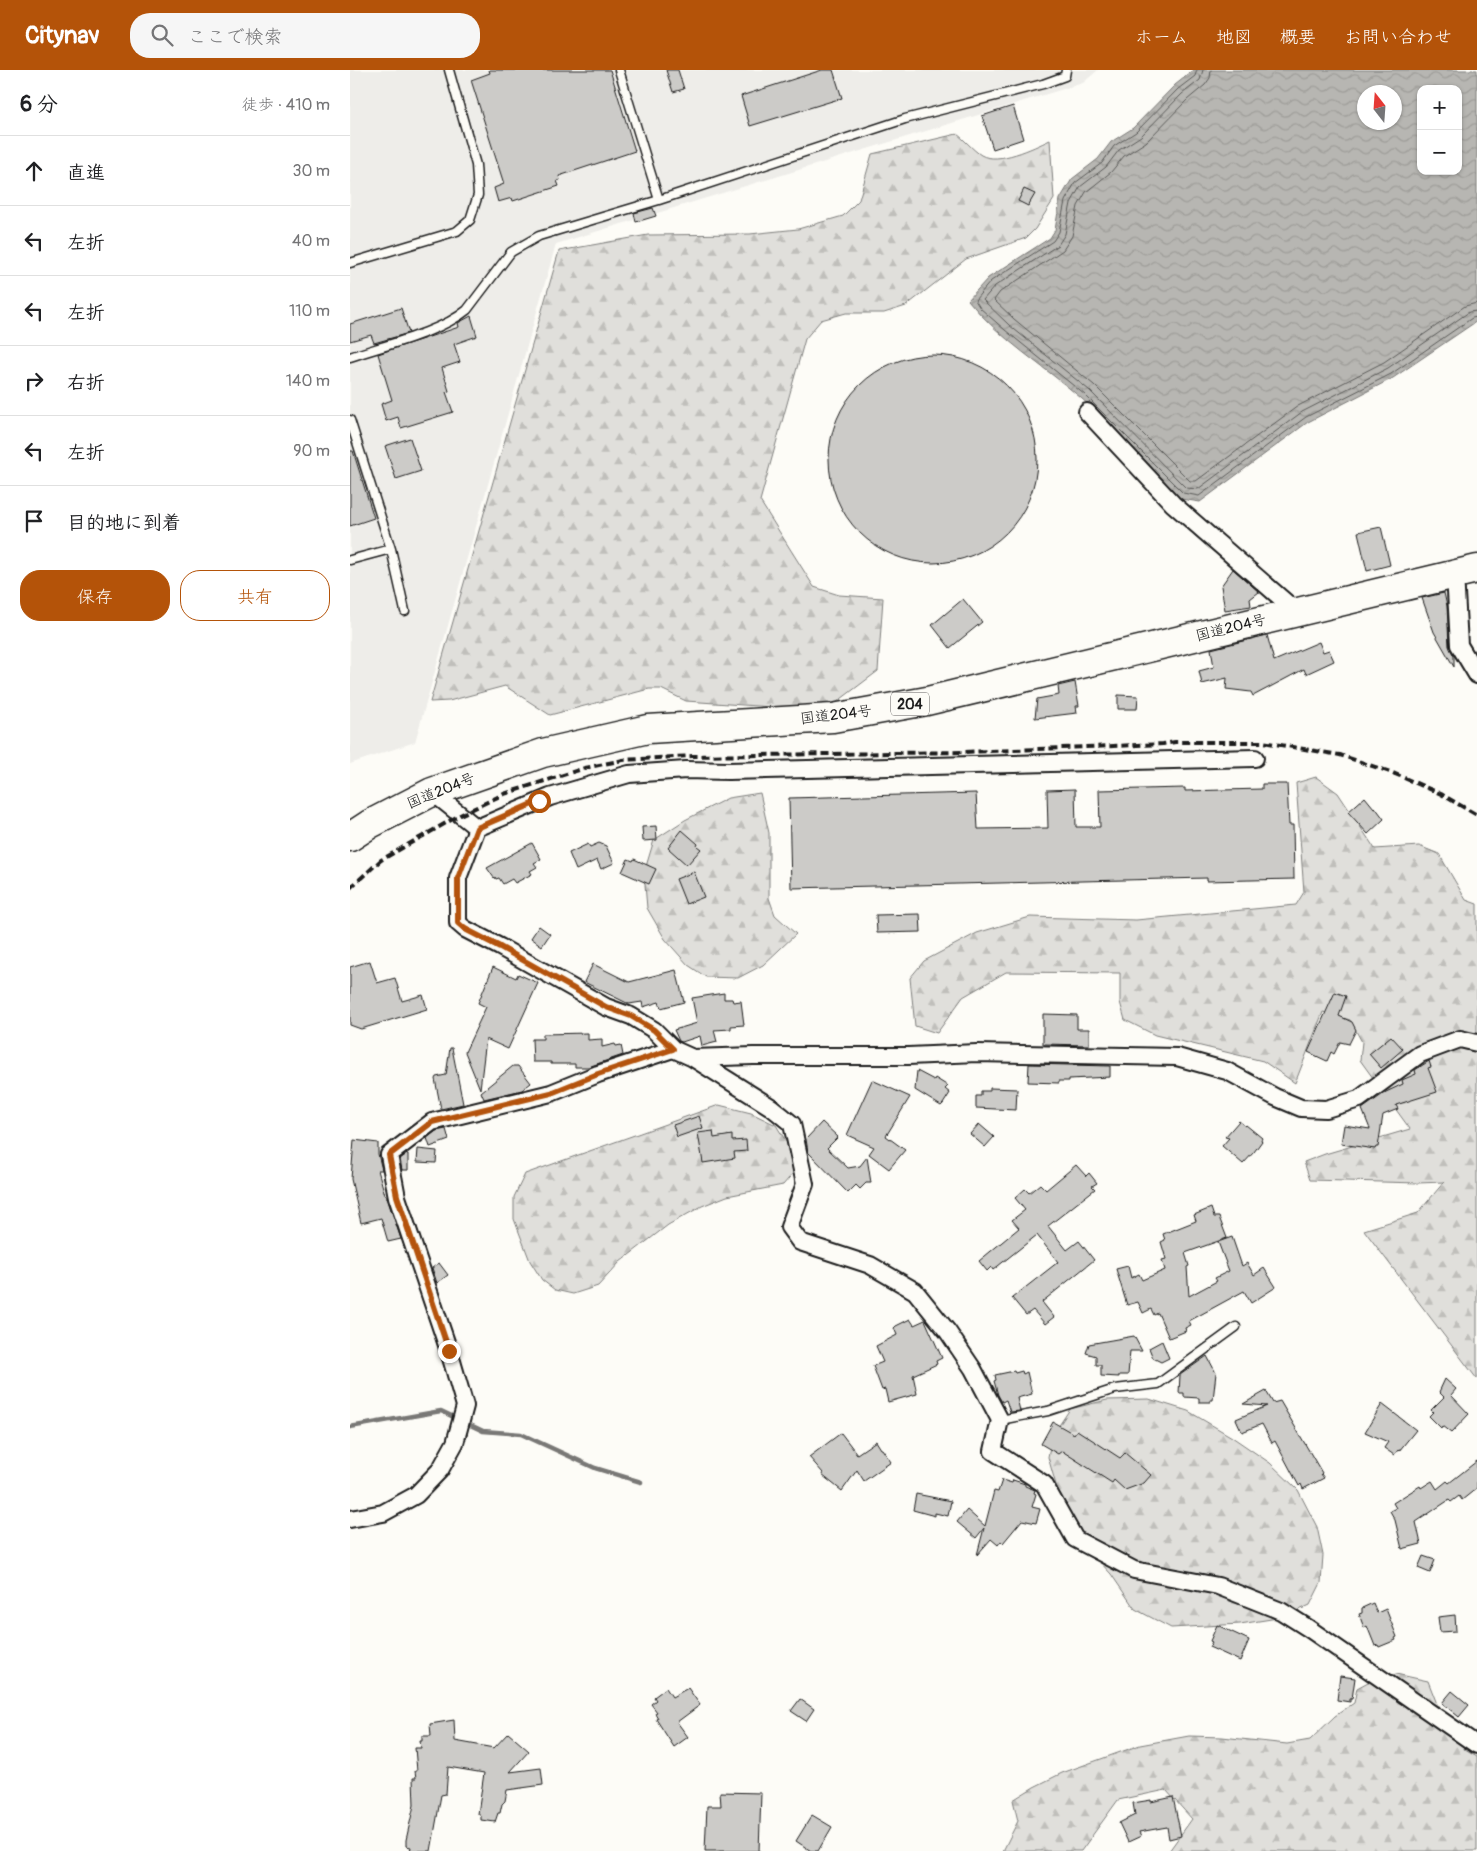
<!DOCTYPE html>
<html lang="ja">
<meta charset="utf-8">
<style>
:root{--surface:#fff;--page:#f6f6f6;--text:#202124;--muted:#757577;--line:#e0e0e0;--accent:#b45309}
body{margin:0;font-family:Pangolin,"Klee One",sans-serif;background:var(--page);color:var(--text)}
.controls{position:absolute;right:15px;top:15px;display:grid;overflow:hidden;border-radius:10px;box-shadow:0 1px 4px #0004}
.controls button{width:45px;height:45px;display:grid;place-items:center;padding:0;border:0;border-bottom:1px solid var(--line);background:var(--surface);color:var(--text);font:25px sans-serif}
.compass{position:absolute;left:1007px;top:15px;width:45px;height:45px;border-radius:50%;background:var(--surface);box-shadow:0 1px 4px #0004;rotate:343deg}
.stop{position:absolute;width:15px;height:15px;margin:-11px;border:4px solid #b45309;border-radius:50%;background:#fff}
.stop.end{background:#b45309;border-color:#fff;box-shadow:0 1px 5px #0008}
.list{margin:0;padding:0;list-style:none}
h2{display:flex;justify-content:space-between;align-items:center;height:65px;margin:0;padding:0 20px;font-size:21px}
h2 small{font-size:16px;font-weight:400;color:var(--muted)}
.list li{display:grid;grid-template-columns:32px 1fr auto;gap:15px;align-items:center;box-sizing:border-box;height:70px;padding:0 20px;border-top:1px solid var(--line)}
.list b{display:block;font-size:19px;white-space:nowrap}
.list em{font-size:16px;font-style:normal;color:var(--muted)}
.actions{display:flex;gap:10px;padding:15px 20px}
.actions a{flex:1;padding:11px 0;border:1px solid var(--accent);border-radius:20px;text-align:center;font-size:18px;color:var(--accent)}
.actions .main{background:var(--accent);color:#fff}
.icon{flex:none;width:28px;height:28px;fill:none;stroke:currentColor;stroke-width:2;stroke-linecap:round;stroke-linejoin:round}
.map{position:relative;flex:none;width:1127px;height:1781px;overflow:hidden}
header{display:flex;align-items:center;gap:30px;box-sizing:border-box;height:70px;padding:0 25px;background:var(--accent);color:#fff}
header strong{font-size:24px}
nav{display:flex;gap:28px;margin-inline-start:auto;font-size:18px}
.search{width:350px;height:45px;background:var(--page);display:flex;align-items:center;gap:12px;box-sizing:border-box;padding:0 18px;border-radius:20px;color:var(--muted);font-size:19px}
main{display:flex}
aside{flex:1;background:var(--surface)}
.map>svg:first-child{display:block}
</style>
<header>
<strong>Citynav</strong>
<div class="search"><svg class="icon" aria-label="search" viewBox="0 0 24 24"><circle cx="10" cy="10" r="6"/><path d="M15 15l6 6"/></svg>ここで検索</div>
<nav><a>ホーム</a><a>地図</a><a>概要</a><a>お問い合わせ</a></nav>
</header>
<main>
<aside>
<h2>6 分<small>徒歩 · 410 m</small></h2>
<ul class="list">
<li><svg class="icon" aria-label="ahead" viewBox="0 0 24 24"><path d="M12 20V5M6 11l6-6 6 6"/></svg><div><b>直進</b></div><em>30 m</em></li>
<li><svg class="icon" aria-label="left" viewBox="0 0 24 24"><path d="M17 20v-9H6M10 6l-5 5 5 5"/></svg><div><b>左折</b></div><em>40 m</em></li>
<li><svg class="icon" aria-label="left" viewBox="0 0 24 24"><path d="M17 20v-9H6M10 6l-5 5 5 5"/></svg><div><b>左折</b></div><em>110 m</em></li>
<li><svg class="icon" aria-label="right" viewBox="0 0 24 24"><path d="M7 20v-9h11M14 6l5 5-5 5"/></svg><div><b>右折</b></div><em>140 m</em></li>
<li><svg class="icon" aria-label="left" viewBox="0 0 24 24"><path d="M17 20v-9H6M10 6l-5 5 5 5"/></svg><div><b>左折</b></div><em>90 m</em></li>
<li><svg class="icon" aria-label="arrive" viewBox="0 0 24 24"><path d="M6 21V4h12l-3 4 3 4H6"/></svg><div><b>目的地に到着</b></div></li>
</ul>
<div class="actions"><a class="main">保存</a><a>共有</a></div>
</aside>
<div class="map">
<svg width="1127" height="1781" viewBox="0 0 1127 1781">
<defs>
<pattern id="forest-firs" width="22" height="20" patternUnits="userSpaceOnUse" patternTransform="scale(1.25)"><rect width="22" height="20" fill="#e0dfdb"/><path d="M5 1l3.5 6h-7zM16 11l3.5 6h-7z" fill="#c0bfbb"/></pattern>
<pattern id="water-waves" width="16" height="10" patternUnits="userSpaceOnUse" patternTransform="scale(1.25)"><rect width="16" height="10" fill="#b7b6b2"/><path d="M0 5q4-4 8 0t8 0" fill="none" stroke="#9d9c98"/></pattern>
</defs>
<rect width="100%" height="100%" fill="#fdfcf7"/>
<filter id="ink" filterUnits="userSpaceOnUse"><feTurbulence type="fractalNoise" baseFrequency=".02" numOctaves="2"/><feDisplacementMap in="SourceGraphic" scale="10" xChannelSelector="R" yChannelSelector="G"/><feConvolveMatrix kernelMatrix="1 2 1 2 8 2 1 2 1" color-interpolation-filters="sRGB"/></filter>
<g filter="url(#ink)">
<!-- built -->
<path fill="#eeede9" d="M0,0H748L733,13L206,174L65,672L0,694Z"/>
<!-- forest -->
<path fill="url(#forest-firs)" stroke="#7e7e7c" d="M607,64C615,70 623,80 631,85C648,95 683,78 700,70L704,129L685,159L676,168L616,189L556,236L534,243H496L471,250L455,269L410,431L464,517L489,525L533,528L528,601L487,632L450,639L336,631L311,619H299L200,645L155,616L99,631L80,632L209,181L298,165L400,164L448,159L493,146L509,130L522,84Z
M966,707L988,723L1025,779L1069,776L1089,784L1116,830L1127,834V1309L1014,1160L1068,1143L1094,1112L1068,1113L960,1110L954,1092L975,1084L1060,1059L1010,990L1012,972L1000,950L973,942L945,1013L913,991L805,965L775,950L770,932V903L656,902L613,927L587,963L565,956L560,908L574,891L627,863L680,847L786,850L946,835L954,822L946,713Z
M410,723L419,763V828L425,845L446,864L413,895L388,908L356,907L338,895L315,869L297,838L294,803L304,770L335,750L378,728Z
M369,1035L401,1043L426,1055L443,1083L445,1101L433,1115L377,1126L352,1136L318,1155L270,1192L248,1216L223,1224L205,1220L192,1210L180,1191L164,1149V1127L175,1104Z
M799,1329L838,1341L882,1367L920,1393L948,1420L967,1457L973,1485L971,1513L960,1535L934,1547L890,1554L821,1558L785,1539L761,1504L737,1478L719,1445L706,1415L698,1387L702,1366L720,1339L757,1330Z
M1046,1604L1078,1611L1087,1634L1115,1680L1127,1687V1781H819L842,1749L816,1720L768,1730L731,1781H653L668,1751L663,1730L684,1717L712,1703L790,1675L839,1666L872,1667L937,1674L960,1670L985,1646L1004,1633L1007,1618L1018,1612Z"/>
<!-- water -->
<path fill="url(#water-waves)" stroke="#797876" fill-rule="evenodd" d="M844,0H1127V251L1043,308L958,352L850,432L831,429C799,395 767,359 731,328C694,296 649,269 618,230L638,208L700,168L705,160L710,129L722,109L748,89L761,72L783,58L825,15ZM1071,19H1108V101H1071ZM1014,22H1044V52H1014Z"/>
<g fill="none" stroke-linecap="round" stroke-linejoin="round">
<!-- shore -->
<path stroke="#5a5a58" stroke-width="1" d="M847,0L845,6L828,19L786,62L764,76L752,93L725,113L715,131L709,162L703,171L641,211L625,230L630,238L655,260L735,325L833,423L849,426L956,347L1041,304L1122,248L1127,247
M853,0L850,10L832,24L791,66L769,80L756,97L730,117L721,133L715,164L708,175L645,216L633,230L659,255L739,320L836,418L848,419L952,342L1038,298L1119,242L1127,241
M861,0L860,8L855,15L837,30L796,72L774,86L761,102L736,122L728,136L722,166L713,180L650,222L644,230L664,249L744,315L840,411H846L948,336L1034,292L1115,236L1127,233"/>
<!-- stream -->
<path stroke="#797876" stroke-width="4.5" d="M0,1357L91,1341L133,1361L171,1364L245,1398L291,1412"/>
</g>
<!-- building -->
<path fill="#cccbc8" stroke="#1c1c1c" d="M139,0H260L285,81L209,106L210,110L207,111L209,116L163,131L162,128L148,132L144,118L154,114L121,10L140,3Z
M316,0H328L334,19L323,22Z
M472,0H483L492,28L400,56L391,26Z
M663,36L673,69L643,79L632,46Z
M674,119L685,124L678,136L668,131Z
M303,138L306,146L286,152L284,143Z
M51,238L59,263L24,273L21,265L0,271V254Z
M121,246L127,266L104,274L110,292L92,298L99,321L96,322L103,342L51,358L48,347L36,351L31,334L42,330L28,284L109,257L108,253Z
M479 389a104 104 0 1 1 208 0a104 104 0 1 1-208 0Z
M60,368L71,401L46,409L35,376Z
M0,381H3L24,448L0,456Z
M1031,457L1040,495L1017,501L1008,462Z
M883,499L909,522L900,529L901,536L875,540L871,516Z
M1094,523L1097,536L1099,576L1104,586V597L1084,562L1072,528Z
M613,529L632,552L600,578L582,555Z
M917,565L924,591L969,572L973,582L979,580L984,591L956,604L954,599L903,626L901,622L876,619L877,608L852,614L849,601L864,597L861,579Z
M725,612L729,636H726L727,643L685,648L687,629L709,625L708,616Z
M768,625L788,626L787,639H768Z
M912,714H937L939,755H943L944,809L857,811V808L441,818L439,728L626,723L628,759L698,758L697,720L725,719L726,757H750L749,720L835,718V721L912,719Z
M1015,727L1024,738L1025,737L1034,749L1018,764L998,742Z
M306,756L307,770L293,771L292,757Z
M332,760L348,774L347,776L351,779L337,795L318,778Z
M182,773L191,789L184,793L187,797L180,801L182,804L165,813L162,809L153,814L149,808L146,809L145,807L144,808L137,798Z
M249,773L256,776L264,793L251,799L247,790L226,800L219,783L238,774L240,777Z
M278,789L283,791L284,789L306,799L299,814L272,802Z
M344,802L354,827L336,834L326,809Z
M570,844L571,862L527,863L526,845Z
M189,856L200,864L192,876L181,868Z
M20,891L27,913L45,908L52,931L73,925L77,939L11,959L0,955V897Z
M243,894L279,912L326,900L334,932L311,938L309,932L293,937L292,932L279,934L234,912Z
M143,897L166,908L168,904L188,913L158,979L136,969L130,1019L115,982L136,937L128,933Z
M985,922L996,926L989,946L1002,952L1006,960L999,974L990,972L984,984L981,982L977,991L958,982Z
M374,923V929H382L383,932L391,931L394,955L381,956V959L364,960L367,972L352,976L350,966L332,972L329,971L324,960L347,953L342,928Z
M693,944L727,945V959H739V975L693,974Z
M238,963V970L252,969V977L265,974L266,976L271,975L273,985L238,997H225V994H201V992H183L182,969H193V964Z
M1041,966L1053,979L1031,998L1019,984Z
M100,978H102L113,1034L91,1039L85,1009L86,1007L96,1005Z
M1079,991L1081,997L1078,998L1087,1022L1046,1035L1048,1039L1033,1045L1028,1077H1026L1025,1079L991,1074L994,1055L1020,1059L1012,1039L1036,1022L1053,1014L1052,1010L1066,1004L1065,1000Z
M679,994L760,996V1007L719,1009V1011H709V1013L678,1012Z
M163,996H168L181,1013L172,1020L134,1029L131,1022Z
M567,1001L584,1010L585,1008L598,1016L595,1019L600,1023L593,1034L591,1036L565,1020Z
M522,1010L560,1027L536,1066L555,1080L539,1099L519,1084L524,1077L497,1065Z
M640,1018L667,1019L666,1040L626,1038V1026H631V1021H640Z
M349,1046L353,1058L327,1067L323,1055Z
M889,1051L895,1056L896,1055L912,1068L911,1070L912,1071L904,1082L893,1094L872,1076L879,1068L875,1067Z
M472,1052L488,1067L477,1078L498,1098L510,1096L517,1087L521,1113H516L510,1119L506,1115L498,1123L458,1082L456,1069Z
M629,1054L644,1067L635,1077L620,1064Z
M96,1059L99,1070L80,1077L77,1068L86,1061Z
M363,1061L364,1068L382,1065V1071L396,1070L397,1081L384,1082L385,1088L353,1093L348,1063Z
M4,1070L28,1073V1084L32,1100H28L35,1125H36L51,1169L38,1172L31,1148L11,1153L1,1109Z
M68,1079L87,1081L86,1093L67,1092Z
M57,1084H58V1100H52L50,1089Z
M726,1095L736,1106L739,1103L747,1113L742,1116L745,1119L698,1156L717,1180L729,1171L744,1190L692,1232L704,1247L695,1254L683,1240L676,1245L662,1228L708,1192L687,1165L643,1200L641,1197L637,1201L629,1191L669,1158L662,1150L675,1140L665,1128L675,1119L679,1123L690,1114L696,1120Z
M861,1138L864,1147H869L877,1168L835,1183L839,1196L837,1197L839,1226L867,1211L865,1208L879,1201L868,1172L882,1167L892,1196L897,1193L904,1205L914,1198L926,1217L901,1233L894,1221L839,1251L841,1255L835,1258L836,1261L819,1268L808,1243L804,1245L801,1239L793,1243L788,1232L777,1235L766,1199L778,1196L781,1208L789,1204L792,1210L815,1200L812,1190L816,1189L811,1172L815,1170L813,1164L846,1151L844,1145Z
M89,1193L98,1205L87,1213L82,1198Z
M560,1249L564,1255L575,1250L592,1288L586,1291L587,1294L563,1305L567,1324L538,1332L535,1319L532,1320L523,1296L533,1292L526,1276L547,1265L544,1258L546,1256Z
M784,1266L792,1281H780L778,1305H769V1307L751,1306V1295H746V1286L736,1283L739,1274Z
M812,1271L819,1288L811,1292L803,1288L799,1278Z
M857,1286L866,1303L863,1330H860V1332H849V1328L834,1327V1323H829L830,1305Z
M664,1301L665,1303L672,1301L673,1304L677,1302L682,1324L667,1328L670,1341L660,1342L656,1330L652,1332L648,1325L644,1311L646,1310L645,1305Z
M1095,1309L1106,1319L1101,1325L1119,1344L1101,1363L1092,1356L1091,1358L1079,1346L1083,1342L1081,1340L1094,1327L1089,1322Z
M916,1321L923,1333L930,1331L972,1403L971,1404L974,1408L953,1419L951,1414L949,1416L925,1371L922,1373L912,1354L892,1362L886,1349L917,1336L893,1334Z
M1032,1334L1066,1360L1049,1381L1048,1380L1044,1385L1034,1378L1038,1372L1015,1362Z
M703,1352L724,1364L727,1360L770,1388L775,1383L801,1405L794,1413L775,1420L764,1410L762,1413L712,1381L708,1384L691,1374Z
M491,1363L507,1384L526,1371L531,1379H532L541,1392L514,1411L507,1400L492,1421L472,1405L473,1403L459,1387Z
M1127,1391V1418L1112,1430L1109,1426L1101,1432L1099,1430L1066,1452L1071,1474L1052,1479L1045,1450L1040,1441L1046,1438L1043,1433L1070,1416L1071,1418L1082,1411L1087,1419L1097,1411L1099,1413Z
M652,1410L662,1413L663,1410L675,1414V1416L685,1420L684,1423L686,1424L682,1437L690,1439L686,1453L672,1450L653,1473L651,1471L648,1475L641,1469L627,1485L634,1458L626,1468L607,1452L617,1440L635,1456L644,1421L648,1422Z
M566,1424L601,1431L598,1446L585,1443V1446L563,1440Z
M1073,1486L1085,1490L1080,1503L1068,1498Z
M1023,1533L1027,1543L1036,1539L1047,1567L1045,1568L1046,1570L1029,1577L1028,1575L1025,1576L1017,1556L1014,1558L1009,1544L1012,1543V1538Z
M1105,1545L1106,1561L1090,1562L1088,1547Z
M867,1555L899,1570L890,1591L859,1577L862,1572L860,1571Z
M990,1606L1005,1608L1002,1629H1000V1632L987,1630Z
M316,1618L322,1627L338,1618L350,1635L327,1652L338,1667L324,1677L306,1649L308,1648L305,1643L307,1642L301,1634L306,1630L304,1627Z
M1102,1621L1119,1635L1109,1647L1092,1633Z
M450,1629L464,1639L456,1651L441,1641Z
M104,1650L105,1671L144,1678L158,1663L179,1681L160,1702L191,1698L193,1715L157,1720L155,1731L152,1734L150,1743H148L145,1752L131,1750V1746L128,1744L134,1703L98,1697L96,1724L91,1725L81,1781H60L61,1777L56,1776V1770L64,1735L63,1708H66L65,1701H67L65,1678H71L70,1671H72V1666H81L80,1654Z
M370,1722L411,1723L409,1781H355L357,1736H371Z
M823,1727L831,1766L819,1769L817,1757L789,1762L791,1766L778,1772L769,1753L785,1745L783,1733L801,1730V1732Z
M462,1745L482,1757L468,1781H461L446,1771Z"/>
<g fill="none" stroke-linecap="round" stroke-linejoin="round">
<defs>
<path id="lane" d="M269,0L309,130
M0,193L107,161L120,150L128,125L126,95L99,0
M0,287C35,275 89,263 117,240L161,182L189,166L309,130L555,49L693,14L715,6L716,0
M0,350L41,479L55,541
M0,490L41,479
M650,1350L698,1341L765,1319L808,1314L886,1257"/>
<path id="street" d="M737,342L823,434L947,542
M1105,504L1109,575L1127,605
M905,688L378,701L336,700L279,704L200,727L127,758L108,808V853L115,859L150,877L256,937L281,946L304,960L323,979L343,988L421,1037L442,1054L455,1114L439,1157L450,1172L520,1195L565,1221L598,1262L623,1299L650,1350L643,1381L694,1414L725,1469L784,1500L868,1516L931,1541L958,1558L1127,1675
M82,722L127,758
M343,988L403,986H558L627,983L827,987L877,1001L925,1027L951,1038L976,1039L1009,1029L1070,984L1110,969L1127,973
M0,1449L33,1443L66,1425L90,1400L105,1373L115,1336L99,1281L47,1127L39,1085L82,1052L201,1023L248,1004L323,979"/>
<path id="highway" d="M0,767L20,754L82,722L193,683L298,659L483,648L577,631L1127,499"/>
</defs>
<!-- lane casing -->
<use href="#lane" stroke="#1c1c1c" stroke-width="11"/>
<!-- street casing -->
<use href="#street" stroke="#1c1c1c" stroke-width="20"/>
<!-- highway casing -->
<use href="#highway" stroke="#1c1c1c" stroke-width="31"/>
<!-- lane -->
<use href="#lane" stroke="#fdfcf7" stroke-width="8"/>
<!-- street -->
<use href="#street" stroke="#fdfcf7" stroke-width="16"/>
<!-- highway -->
<use href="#highway" stroke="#fdfcf7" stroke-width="28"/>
<!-- rail -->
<path stroke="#1c1c1c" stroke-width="4" stroke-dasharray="8 4" stroke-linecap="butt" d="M0,818L31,790L110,745L154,724L235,698L273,690L342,686L614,682L813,674L825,672H913L990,685L1043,703L1091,724L1127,745"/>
</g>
</g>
<g fill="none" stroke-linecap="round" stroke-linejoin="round" filter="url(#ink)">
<!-- route -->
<path stroke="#b45309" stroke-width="6" d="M99,1281L47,1126L39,1085L82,1052L201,1023L248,1004L323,979L304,960L281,946L256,937L150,877L115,859L108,853V808L127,758L189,731"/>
</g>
<g text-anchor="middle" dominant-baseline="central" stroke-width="5" stroke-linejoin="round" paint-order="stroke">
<!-- shield labels -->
<rect fill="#fdfcf7" stroke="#605f5e" stroke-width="1" x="541" y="622.5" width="38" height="23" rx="4"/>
<g font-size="14" font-weight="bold" fill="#1c1c1c">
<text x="560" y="634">204</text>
</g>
<!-- street labels -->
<g font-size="15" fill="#1c1c1c" stroke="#fdfcf7">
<text transform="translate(881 558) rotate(-14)">国道204号</text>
<text transform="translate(486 645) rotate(-7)">国道204号</text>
<text transform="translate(91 721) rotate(-22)">国道204号</text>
</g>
</g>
</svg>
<div class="controls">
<button>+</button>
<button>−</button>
</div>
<svg class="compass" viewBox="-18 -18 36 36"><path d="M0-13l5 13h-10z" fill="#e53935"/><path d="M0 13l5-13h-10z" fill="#757577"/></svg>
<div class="stop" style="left:189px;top:731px"></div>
<div class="stop end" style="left:99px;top:1281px"></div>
</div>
</main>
